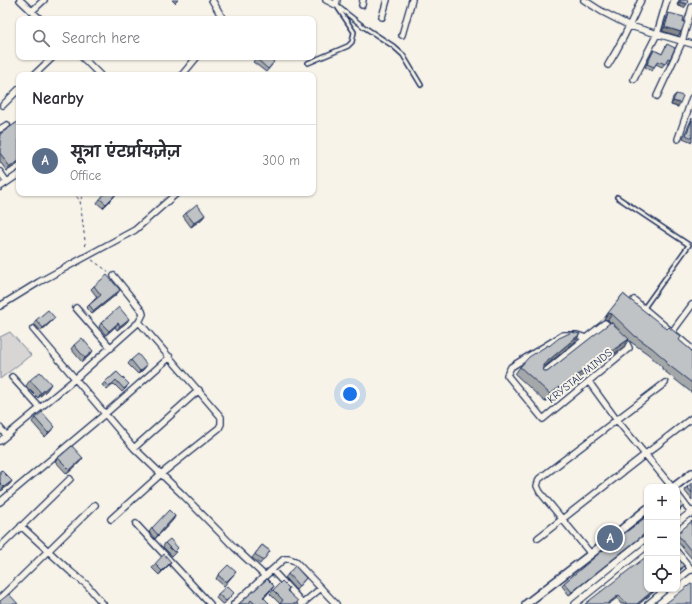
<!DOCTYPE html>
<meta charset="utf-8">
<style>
:root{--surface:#fff;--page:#f7f7f7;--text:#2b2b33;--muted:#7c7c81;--line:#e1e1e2;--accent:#c8321e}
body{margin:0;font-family:"Comic Neue","Playpen Sans Deva",sans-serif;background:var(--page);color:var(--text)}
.controls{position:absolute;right:12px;bottom:12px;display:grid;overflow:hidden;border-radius:8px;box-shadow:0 1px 3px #0004}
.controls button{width:36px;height:36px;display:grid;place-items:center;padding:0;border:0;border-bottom:1px solid var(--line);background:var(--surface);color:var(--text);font:20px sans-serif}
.you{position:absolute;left:350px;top:394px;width:14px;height:14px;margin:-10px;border:3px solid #fff;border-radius:50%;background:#1a73e8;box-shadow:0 0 0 6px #1a73e833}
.badge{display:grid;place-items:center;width:26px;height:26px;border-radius:50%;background:var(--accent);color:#fff;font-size:13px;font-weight:700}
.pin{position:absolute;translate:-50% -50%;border:2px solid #fff;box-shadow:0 1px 4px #0006}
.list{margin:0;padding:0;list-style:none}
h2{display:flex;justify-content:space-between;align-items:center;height:52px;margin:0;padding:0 16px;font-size:17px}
h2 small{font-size:13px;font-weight:400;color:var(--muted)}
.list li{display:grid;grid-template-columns:26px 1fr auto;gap:12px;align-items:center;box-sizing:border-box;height:72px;padding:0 16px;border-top:1px solid var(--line)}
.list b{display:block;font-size:15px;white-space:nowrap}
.list p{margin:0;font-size:13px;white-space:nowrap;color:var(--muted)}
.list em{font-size:13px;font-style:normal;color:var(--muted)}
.icon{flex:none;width:22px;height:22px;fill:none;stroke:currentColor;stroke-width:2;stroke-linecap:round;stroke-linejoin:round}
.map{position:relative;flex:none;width:692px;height:604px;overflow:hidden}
.search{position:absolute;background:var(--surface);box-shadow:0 1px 3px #0004;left:16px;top:16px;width:300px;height:44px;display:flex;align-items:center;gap:10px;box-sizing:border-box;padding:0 14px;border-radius:8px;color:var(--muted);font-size:15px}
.panel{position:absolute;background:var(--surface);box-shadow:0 1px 3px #0004;left:16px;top:72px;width:300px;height:124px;border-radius:8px}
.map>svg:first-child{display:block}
</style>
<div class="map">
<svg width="692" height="604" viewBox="0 0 692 604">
<rect width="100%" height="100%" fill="#f7f3e8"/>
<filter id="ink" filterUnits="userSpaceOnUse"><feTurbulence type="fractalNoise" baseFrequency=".025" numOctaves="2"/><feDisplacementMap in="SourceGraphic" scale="8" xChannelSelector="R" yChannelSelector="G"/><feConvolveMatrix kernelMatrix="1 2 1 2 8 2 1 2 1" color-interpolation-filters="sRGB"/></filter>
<g filter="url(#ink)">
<!-- green -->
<path fill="#d7d6d4" stroke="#798299" d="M10,332L31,355L0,379V337Z"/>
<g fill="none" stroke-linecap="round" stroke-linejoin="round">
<defs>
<path id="service" d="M336,5L364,27L393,46L403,55L421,85
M308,63L348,46L352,42L354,32L338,8
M617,197L689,245L644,308"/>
<path id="minor" d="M20,0L40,19
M212,0L223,19
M326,0L336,5L337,0
M584,0L601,11L630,26L692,44
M362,5L363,0
M32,11L44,0
M382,17L387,0
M402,35L412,0
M82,57L100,75
M608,65C621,44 631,23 641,0
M34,75L53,57
M182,75L197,57
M634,79L657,34L667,0
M657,96L682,42L692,7
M3,105L19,89
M0,129L7,125
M678,139L692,98
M0,172L7,182
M0,187L19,174
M634,300L692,349
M0,306L39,282L135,230L177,193
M76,308L111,348
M605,323L627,344L629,348L543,419L507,375L511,367L563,335H577L586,338Z
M33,329L134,448L184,496L234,547L265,576
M672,332L692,305
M541,375L586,338
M12,377L40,408
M589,382L616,419L672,487
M0,428L6,435
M0,441L75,379L139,322L143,314L142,311L114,276
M134,448L199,390
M677,494L692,514
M0,502L105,414L170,357
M111,519L161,474L219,428L221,424V417L139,322
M677,523L692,511
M136,524L210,604
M21,526L71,572L87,585L103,604
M538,538L692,418
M0,547L70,479
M677,552L692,570
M591,554L540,492L537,486L539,479L665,383
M272,570L298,598L301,604
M677,580L691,569
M0,598L95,505
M234,604L284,559H289L295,561L336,604
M302,604L321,588
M575,604L647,546
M648,604L666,589"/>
<path id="tertiary" d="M674,487L692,473
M526,604L591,554L647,509"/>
</defs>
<!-- service casing -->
<use href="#service" stroke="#1b2f5e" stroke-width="6"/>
<!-- minor casing -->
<use href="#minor" stroke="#1b2f5e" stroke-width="8"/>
<!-- tertiary casing -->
<use href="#tertiary" stroke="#1b2f5e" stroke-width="10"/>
<!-- path -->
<path stroke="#1b2f5e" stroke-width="1" stroke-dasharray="3 3" stroke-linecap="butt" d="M72,193L80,200L86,249
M117,193L122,194L124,193
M81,199L84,193
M92,260L109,272"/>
<!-- service -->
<use href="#service" stroke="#f7f3e8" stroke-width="3"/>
<!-- minor -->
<use href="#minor" stroke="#f7f3e8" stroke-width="5.5"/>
<!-- tertiary -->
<use href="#tertiary" stroke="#f7f3e8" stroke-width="7"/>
</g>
<!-- wall -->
<path fill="#a5a8a9" stroke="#1b2f5e" d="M172,0H178L175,3Z
M679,0H688L684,8L677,5Z
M669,13L681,32L678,36L662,31L667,17Z
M667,44L670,59L668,63L666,62L662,67L656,64L652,71L645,67L654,50L662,54Z
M257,57L272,65L266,72L253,62Z
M676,94L678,107L671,105L673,97Z
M692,118V142L683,138Z
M19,121V165L18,164L7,171L0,162V134Z
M116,194L103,208L97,203L100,199Z
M186,213L205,215L202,219L191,227L183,216Z
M94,286L117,294L92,314L86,308L97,297L91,289Z
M623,294L692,351V393L662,369V367L648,354L628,340L624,347L545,402L515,374L520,367L549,346L575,342L543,368V370L547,372L611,323L608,320L604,319Z
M129,319L126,323L117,330L115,327L106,335L99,327L101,323Z
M36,320L52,321L41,331L34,324Z
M74,345L90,355L82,362L71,349Z
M131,360L144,369L138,374L128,364Z
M117,372L127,387L122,392L114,384L107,390L102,385L105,382L110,378Z
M30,380L47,390L38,398L26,386Z
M35,418L52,430L45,437L32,422Z
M58,458L80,462L67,474L55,461Z
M0,471L12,481L9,485L1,491L0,490Z
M692,483V500L684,490L687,487Z
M175,516L173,520L155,539L149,532L152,528Z
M647,516V536L646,537L644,535L569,595L562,586L564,583Z
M692,521V559L677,541V534Z
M165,543L176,552L172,556L163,547Z
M262,545L270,551L260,564L252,558Z
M155,564L168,566L159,575L152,568Z
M236,572L224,586L216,579L218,575Z
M288,574L306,578L296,590L285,578Z
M274,586L271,590L264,598L270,604H239Z
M289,588L288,591L296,604H280L270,594L273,590Z
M647,589H657L639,604H621L617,598L600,592Z
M234,593L231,596L224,604H222L216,598L218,594Z"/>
<!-- shaded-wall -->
<path fill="#86888a" stroke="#1b2f5e" d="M680,2L687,4L684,8L677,5Z
M665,27L681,32L678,36L662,31Z
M673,101L680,103L678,107L671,105Z
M19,161L18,164L7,171L10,167Z
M116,194L113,198L103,208L106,204Z
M205,215L202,219L191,227L194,223Z
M120,290L117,294L92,314L94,311Z
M608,313L612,314L608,320L604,319Z
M55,318L52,321L41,331L43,328Z
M129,319L126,323L117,330L120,326Z
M118,323L115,327L106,335L109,331Z
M580,334L575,342L538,372L543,365Z
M629,339L624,347L545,402L550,394Z
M93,351L90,355L82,362L85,358Z
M147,365L144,369L138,374L140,371Z
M51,384L47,390L38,398L41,393Z
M83,458L80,462L67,474L70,470Z
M12,481L9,485L1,491L4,487Z
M684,506L677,513V511Z
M175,516L173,520L155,539L158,535Z
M647,532L644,535L569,595L572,592Z
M171,562L168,566L159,575L162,571Z
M684,566L682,569L677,573V571Z
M274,586L271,590L260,601L263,597Z
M655,589H657L639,604H637Z
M619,595L617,598L609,604H607Z"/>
<!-- building -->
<path fill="#c0c3c5" stroke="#1b2f5e" d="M680,0H688L687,4L680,2Z
M669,13L684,17L683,22H685L681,32L665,27Z
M667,44L675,48L670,59L668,58L665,64L658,61L654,67L647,64L654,50L662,54Z
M257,57H269L274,62L268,69L256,58Z
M676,94L683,96L680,103L673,101Z
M692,120V138L686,135Z
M19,121V161L10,167L0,153V134Z
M105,193H115L116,194L106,204L100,199Z
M197,204L205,215L194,223L186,213Z
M107,275L120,290L94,311L89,305L101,295L94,286Z
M623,294L667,329L669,327L681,337L679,340L692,351V383L666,363L667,361L652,348L635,336L612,314L608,313Z
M119,307L129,319L120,326L118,323L109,331L101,323Z
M48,310L55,318L43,328L36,320Z
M611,322L629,339L550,394L520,367L529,357L548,345L549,346L559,338L572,332L580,334L543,365V370L547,372Z
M82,338L93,351L85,358L74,345Z
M138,354L147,365L140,371L131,360Z
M40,372L51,384L41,393L30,380Z
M117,372L129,384L124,389L116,380L109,387L105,382L109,378H110Z
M42,412L55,427L48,433L35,418Z
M72,446L83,458L70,470L58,458Z
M1,470L12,481L4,487L0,483V471Z
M692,483V493L687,487Z
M677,498L684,506L677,511Z
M169,510L175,516L158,535L152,528Z
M647,516V532L572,592L564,583L608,546Z
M692,521V552L677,534Z
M170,539L178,548L174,552L165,543Z
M262,545L270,551L263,561L255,554Z
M164,554L171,562L162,571L155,564Z
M647,556V589H655L637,604H627L619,595L607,604H585Z
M677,556L684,566L677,571Z
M228,565L236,572L226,582L218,575Z
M295,566L306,578L299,586L288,574Z
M267,579L274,586L263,597L270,604H255L251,600L248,604H239Z
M282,581L289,588L287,591L298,601L296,604H280L283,600L273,590Z
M692,583V604H665Z
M227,586L234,593L226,601L218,594Z
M9,594L18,604H0V601Z"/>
</g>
<g text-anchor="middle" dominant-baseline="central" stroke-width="4" stroke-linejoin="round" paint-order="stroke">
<!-- street labels -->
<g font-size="11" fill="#1b2f5e" stroke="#f7f3e8">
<text transform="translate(580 376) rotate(-39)">KRYSTAL MINDS</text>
</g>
</g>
</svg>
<div class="controls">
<button>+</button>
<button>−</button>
<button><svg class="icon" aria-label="locate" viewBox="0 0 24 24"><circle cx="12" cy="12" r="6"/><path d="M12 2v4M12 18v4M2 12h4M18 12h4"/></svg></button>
</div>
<div class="you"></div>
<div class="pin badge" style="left:610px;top:538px;background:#5c6f8a">A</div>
<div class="search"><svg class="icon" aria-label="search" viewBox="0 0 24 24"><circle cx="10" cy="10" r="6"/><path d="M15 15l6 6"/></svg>Search here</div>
<section class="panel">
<h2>Nearby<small></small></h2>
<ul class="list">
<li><span class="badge" style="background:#5c6f8a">A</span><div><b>सूत्रा एंटर्प्रायज़ेज़</b><p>Office</p></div><em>300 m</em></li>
</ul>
</section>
</div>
